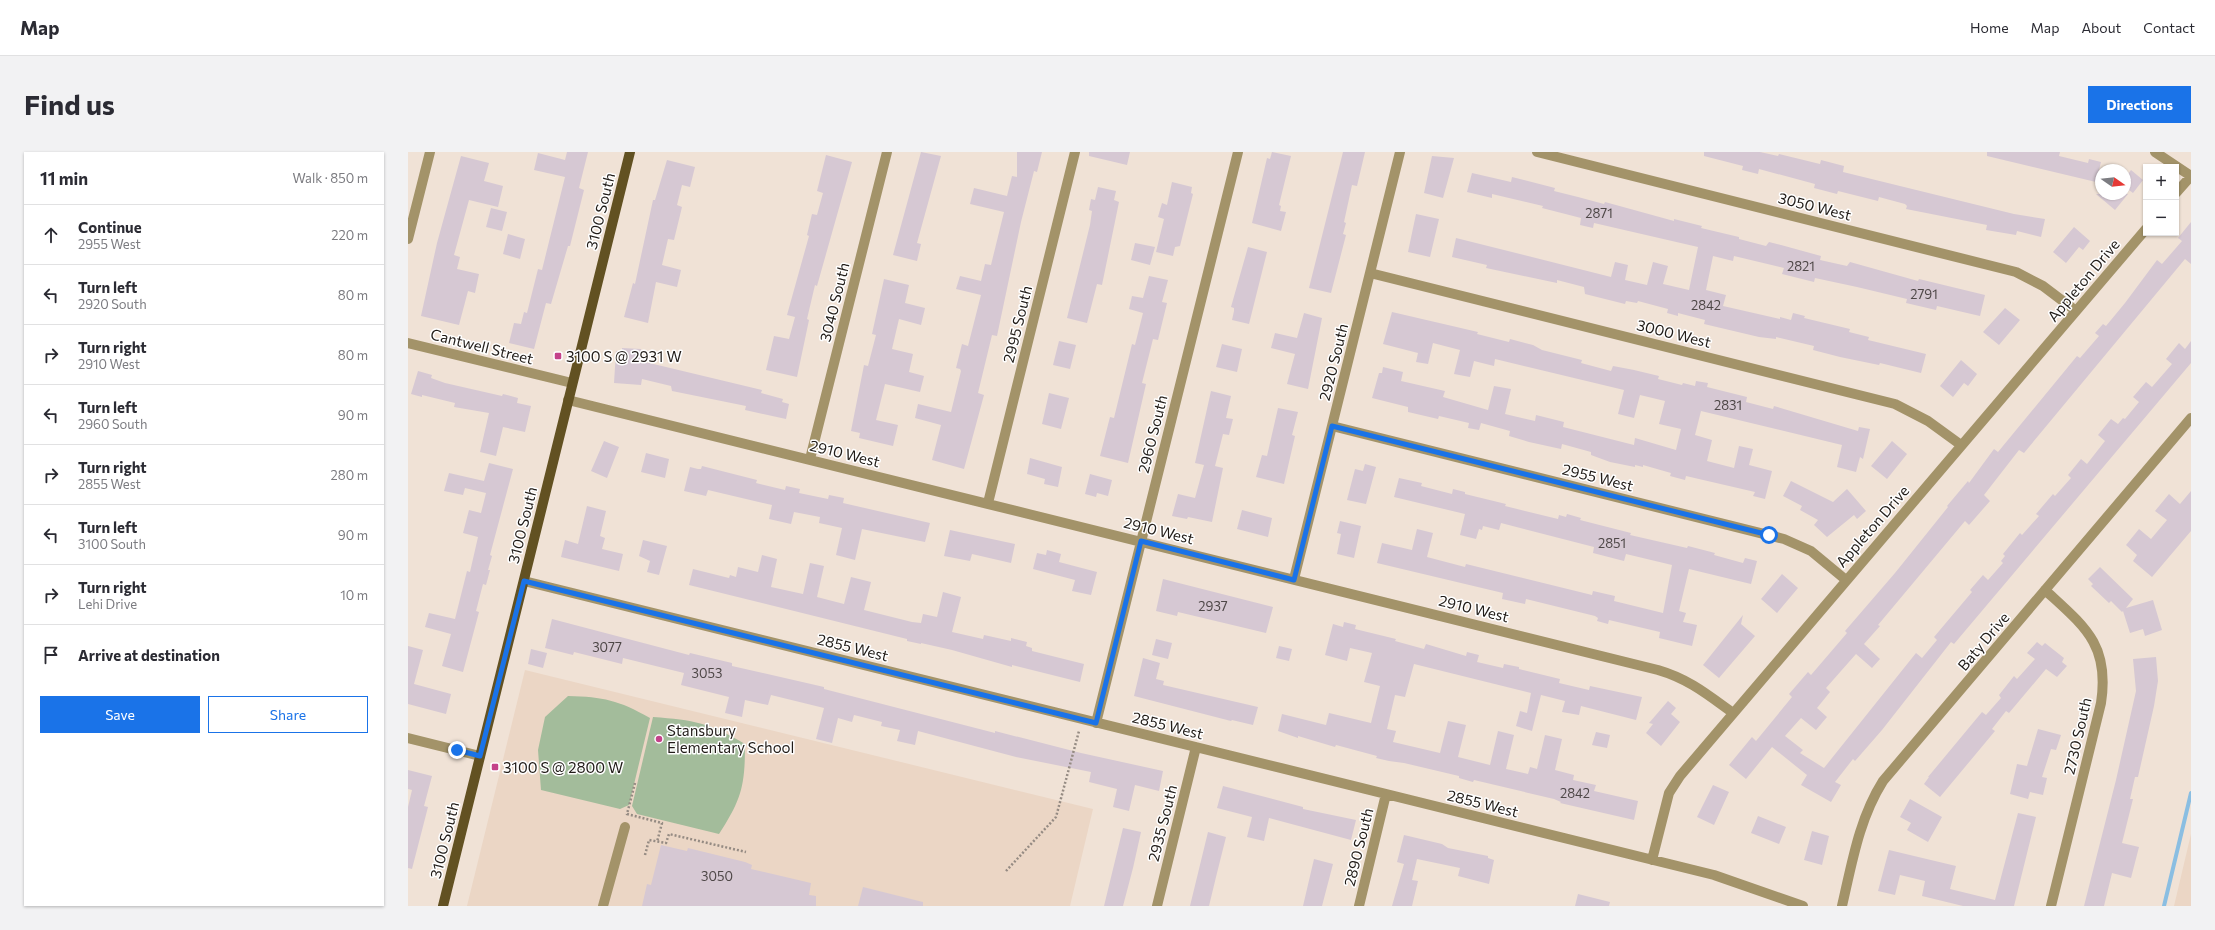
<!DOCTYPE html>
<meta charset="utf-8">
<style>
:root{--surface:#fff;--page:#f2f2f3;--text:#2b2b33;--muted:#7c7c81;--line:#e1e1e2;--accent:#1a73e8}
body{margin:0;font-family:Commissioner,sans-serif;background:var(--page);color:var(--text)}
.controls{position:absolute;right:12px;top:12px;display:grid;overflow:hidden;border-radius:0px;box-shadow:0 1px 3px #0004}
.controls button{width:36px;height:36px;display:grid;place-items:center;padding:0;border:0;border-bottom:1px solid var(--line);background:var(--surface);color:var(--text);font:20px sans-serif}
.compass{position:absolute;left:1687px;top:12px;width:36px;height:36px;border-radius:50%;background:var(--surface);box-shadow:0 1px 3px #0004;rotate:104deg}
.stop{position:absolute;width:12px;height:12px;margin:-9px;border:3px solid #1a73e8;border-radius:50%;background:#fff}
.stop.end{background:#1a73e8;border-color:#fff;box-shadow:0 1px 4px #0008}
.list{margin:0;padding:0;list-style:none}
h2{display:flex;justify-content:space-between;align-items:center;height:52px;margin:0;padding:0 16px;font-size:17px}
h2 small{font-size:13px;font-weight:400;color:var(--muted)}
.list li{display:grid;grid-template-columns:26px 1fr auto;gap:12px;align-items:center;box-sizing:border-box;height:60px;padding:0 16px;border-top:1px solid var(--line)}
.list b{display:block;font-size:15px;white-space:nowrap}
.list p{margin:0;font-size:13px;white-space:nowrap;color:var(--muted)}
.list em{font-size:13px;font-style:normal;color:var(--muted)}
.actions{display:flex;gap:8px;padding:12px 16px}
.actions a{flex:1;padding:9px 0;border:1px solid var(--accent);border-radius:0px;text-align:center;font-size:14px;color:var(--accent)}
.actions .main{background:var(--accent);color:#fff}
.icon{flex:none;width:22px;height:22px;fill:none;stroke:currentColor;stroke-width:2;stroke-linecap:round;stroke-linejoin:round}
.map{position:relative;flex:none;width:1783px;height:754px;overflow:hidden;border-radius:0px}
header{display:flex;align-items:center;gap:24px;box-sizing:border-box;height:56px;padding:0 20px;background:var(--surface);border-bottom:1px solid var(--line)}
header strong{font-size:19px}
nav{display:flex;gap:22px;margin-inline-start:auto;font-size:14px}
.intro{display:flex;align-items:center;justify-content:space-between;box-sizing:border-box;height:96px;padding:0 24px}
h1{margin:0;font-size:28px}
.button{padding:10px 18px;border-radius:0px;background:var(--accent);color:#fff;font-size:14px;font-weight:700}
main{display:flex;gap:24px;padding:0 24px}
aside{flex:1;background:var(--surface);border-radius:0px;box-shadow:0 1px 3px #0004}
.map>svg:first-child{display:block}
</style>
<header>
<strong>Map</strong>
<nav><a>Home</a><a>Map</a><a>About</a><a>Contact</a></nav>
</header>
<div class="intro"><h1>Find us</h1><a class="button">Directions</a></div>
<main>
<aside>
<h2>11 min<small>Walk · 850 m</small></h2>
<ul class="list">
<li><svg class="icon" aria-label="ahead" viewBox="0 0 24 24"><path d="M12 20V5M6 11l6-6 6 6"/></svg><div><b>Continue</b><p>2955 West</p></div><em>220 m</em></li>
<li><svg class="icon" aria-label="left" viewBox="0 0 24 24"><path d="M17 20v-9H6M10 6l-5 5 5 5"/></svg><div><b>Turn left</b><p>2920 South</p></div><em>80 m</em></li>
<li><svg class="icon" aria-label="right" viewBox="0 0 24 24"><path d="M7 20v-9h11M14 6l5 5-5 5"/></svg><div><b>Turn right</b><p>2910 West</p></div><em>80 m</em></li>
<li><svg class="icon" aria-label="left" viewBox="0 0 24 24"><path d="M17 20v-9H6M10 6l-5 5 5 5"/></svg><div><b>Turn left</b><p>2960 South</p></div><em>90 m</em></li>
<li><svg class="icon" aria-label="right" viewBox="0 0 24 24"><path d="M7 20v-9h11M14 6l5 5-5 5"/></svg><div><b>Turn right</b><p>2855 West</p></div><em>280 m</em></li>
<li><svg class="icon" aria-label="left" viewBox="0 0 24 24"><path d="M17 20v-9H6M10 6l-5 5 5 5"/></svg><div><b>Turn left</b><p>3100 South</p></div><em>90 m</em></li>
<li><svg class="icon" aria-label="right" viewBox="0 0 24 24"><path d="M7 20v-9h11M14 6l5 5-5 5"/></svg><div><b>Turn right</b><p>Lehi Drive</p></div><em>10 m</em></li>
<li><svg class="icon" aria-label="arrive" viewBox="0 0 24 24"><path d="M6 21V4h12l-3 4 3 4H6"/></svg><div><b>Arrive at destination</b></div></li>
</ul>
<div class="actions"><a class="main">Save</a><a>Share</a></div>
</aside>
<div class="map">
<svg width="1783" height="754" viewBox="0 0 1783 754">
<rect width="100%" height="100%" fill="#f0e2d6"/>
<!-- built -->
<path fill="#ebd6c5" d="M117,518L685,657L662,754H59Z
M1783,682V754H1766Z"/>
<!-- green -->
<path fill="#a3bc9b" d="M160,544C196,545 210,548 242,566L221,653L212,657L133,638L130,598L137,565Z
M245,565C286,568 302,571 337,592C337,633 334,647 311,682L229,662L224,654Z"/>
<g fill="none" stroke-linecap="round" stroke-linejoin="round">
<!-- stream -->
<path stroke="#8abee2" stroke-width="4" d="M1756,754L1783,641"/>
</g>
<!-- building -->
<path fill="#d6c8d3" d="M159,0H180L171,36L176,38L162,94H160L143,152L138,151L126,197L101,191L106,171L113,172L116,160L119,161L130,117L134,118L157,25L126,18L130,1L157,8Z
M513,0L533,4L509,91L513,92L509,109L485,103Z
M609,0H634L629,20L626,19L613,70L589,184L584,183L570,241L576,243L556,317L524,308L533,273L507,266L510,252L543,260L553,219L552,217L548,216L554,192L560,194L573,143L548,137L552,124L573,129L577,112L583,113L596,60L562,52L566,36L599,44L604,24L609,25Z
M681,0H722L719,13L681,4Z
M864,0L883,4L871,53L873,54L872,59L878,60L873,79L844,71L859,6L862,7Z
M935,0H957L949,34L944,33L936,70L938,71L935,82L938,83L923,141L901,136Z
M1296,0H1352L1370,4L1371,2L1412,12L1413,8L1436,14L1435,20L1606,62L1637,67L1633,85L1609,79L1608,83L1578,78L1579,73L1498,57L1499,54L1497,52L1471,45L1470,49L1430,39L1429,42L1406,36L1407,32L1351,17L1350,22L1334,18L1335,14L1296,4Z
M1579,0H1652L1651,4L1680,11L1681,7L1693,10L1688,30L1579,4Z
M418,3L444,10L409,134L407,133L399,167L401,168L389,225L358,218L366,184L381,187L387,165L379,163L401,84L399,83L404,62L409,63L415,41L409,39Z
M53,4L81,11L76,29L95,34L90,55L61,48L46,103L52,105L49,117L71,122L67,141L60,139L51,173L13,164L29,91Z
M1024,4L1046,6L1035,46L1016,41Z
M259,8L287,15L282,35L274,33L269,53L274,55L266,88L260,87L254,113L273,118L269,135L248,130L240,171L216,165L225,131L227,132L245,48H247Z
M1723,18L1735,28L1725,41L1717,35V26Z
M1064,21L1103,30L1104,25L1147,36L1146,39L1170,45L1196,52L1197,50L1266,69V67L1294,74L1293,76L1331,85V87L1358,94L1361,90L1373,93L1413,104L1412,108L1439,114L1442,110L1510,129L1511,127L1577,143L1572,164L1529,154L1528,158L1498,151L1499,147L1449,135L1407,126L1406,130L1374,122L1376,116L1326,104L1325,109L1305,104L1298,138L1318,143L1315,154L1372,167V165L1383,168L1385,161L1397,164L1396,166L1442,177L1441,180L1461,185L1460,188L1518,202L1513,221L1472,211L1471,213L1432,205L1405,198L1406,194L1368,185V187L1351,185L1296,172L1297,168L1270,161V164L1259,161L1260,157L1230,149L1229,151L1218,149L1217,152L1177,142L1176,135L1149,128V131L1078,116L1079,113L1044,105L1048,86L1203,125L1207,110L1220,113L1217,128L1239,133L1245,110L1260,114L1255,132L1281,138L1290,95L1186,71L1185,76L1172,73L1173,66L1134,56L1135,54L1084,42V46L1059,40Z
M764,30L784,35L783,41L785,42L772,94L767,95L765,104L748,100L756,67L750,65L754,51L759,53Z
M690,35L708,39L706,48L711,50L694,133L689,132L679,171L659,166L682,73L684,59L681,58L683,47L687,48Z
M1688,42H1720L1707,58Z
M83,56L99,60L94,79L78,75Z
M1008,62L1031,67L1022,105L1000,100Z
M1783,70V112L1777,107L1616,301L1611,298L1576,343L1582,349L1561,373L1557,369L1470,473L1472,474L1456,492L1472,507L1464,516L1448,502L1418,536L1422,540L1409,556L1419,565L1408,578L1393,566L1377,584L1395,598L1392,601L1416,616L1508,501L1514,506L1529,488L1526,485L1564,440L1562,438L1575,423L1580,428L1595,411L1593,409L1597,404L1595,402L1612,381L1614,383L1631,364L1628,362L1645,342L1647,344L1663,326L1660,323L1673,307L1679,312L1686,303L1697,289L1690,283L1703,267L1710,272L1715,266L1717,267L1731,250L1725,245L1738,230L1744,235L1764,212L1758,207L1771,191L1777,197L1783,189V211L1546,492L1543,490L1474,578L1447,609L1445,607L1427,630L1433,633L1423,650L1393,633L1399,623L1364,595L1338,627L1321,613L1344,585L1348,589L1384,545L1381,542L1400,520L1403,523L1439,481L1437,479L1487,421L1540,355L1539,354L1560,329L1561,331L1586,297L1590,300L1669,204L1672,206L1691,184L1687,181L1695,172L1698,174L1717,151L1749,108L1754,112L1774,89L1770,86Z
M1666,75L1682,89L1675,98L1671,95L1658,111L1645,100Z
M100,82L117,87L112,107L95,102Z
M727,91L747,95L742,113L723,108Z
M840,95L859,100L841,172L824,168L826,159V156L823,155Z
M741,124L760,128L754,150L759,151L750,188L745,187L734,231L738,232L720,311L692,304L702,265L706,266L724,192L727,193L735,161L721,157L724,144L735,146Z
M476,127L501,133L497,151L517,156L513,173L491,167L484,197L505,202L501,220L516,224L512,240L477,232L468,268L490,273L485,294L451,286L452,281L443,279L456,213L460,214L468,183L464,182Z
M1597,156L1612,168L1591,193L1575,180Z
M984,160L1070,180L1069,182L1101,190L1102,187L1125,193L1134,198L1174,208L1173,211L1203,219L1205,214L1226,218L1251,224L1250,227L1274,233L1275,231L1287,234L1288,229L1300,231L1299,235L1339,245L1338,250L1365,257L1366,254L1450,279L1451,275L1462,277L1455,307L1452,305L1448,320L1429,315L1434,293L1293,259L1287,283L1304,288L1299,309L1326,316L1331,294L1345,297L1341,313L1364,319L1357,347L1345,344L1347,340L1278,324L1277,328L1262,324L1263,321L1235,313V315L1227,313V315L1202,310L1183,303V300L1154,292L1153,297L1121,290L1101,284L1102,279L1073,271L1071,278L1060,276L1061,271L1031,264L1030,267L1000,260V255L964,246L971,221H974L975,215L995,220L993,229L1037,239L1035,245L1080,258L1086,234L1103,237L1097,262L1127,269L1128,263L1156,270L1155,275L1226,293L1227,286L1268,298L1273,277L1251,272L1257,249L1232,243L1226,266L1210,262L1216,238L1087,207L1086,214L1066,209L1062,225L1046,222L1052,198L1025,191L1020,212L1008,210L1010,201L975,192Z
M896,161L914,166L900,237L879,232L887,202L863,196L867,181L889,186Z
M651,189L668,193L662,217L645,213Z
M814,192L834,197L829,220L808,215Z
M214,196L233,197V209L354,238L353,241L375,247L374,250L381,252L378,267L337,258L338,254L264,239L263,234L234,227L233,233L206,231L208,199H214Z
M1553,208L1569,222L1560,234L1556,231L1545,245L1532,234Z
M10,219L24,223L23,226L37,231L94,244L95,242L110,246L109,251L123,254L117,280L95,275L88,304L72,300L81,261L46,255L47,251L14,243V245L3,242Z
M803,239L823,244L818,266L825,267L821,283L815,282L807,314L815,316L804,370L780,365L779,367L764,364L770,342L787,346L796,313L787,311Z
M641,241L661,246L653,277L634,272Z
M870,256L890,260L884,283L887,284L876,332L848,325L854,303L859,304Z
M196,289L211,295L199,326L183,319Z
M1484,289L1499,302L1479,327L1463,314Z
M238,301L261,307L257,326L233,320Z
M622,306L654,315L650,335L636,332L637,327L619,322Z
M81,311L105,317L82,403L84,404L80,418H82L78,433L75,432L68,459L71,460L55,520L34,514L43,482L17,475L21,461L47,467L59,419L62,420L70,385L55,381L61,358L73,361L78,341L57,336L55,343L36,339L41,321L76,329Z
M957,312L968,315L958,352L939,348L947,317L955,319Z
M294,314L349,328L348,331L377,338L378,334L392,337L391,341L420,347L421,343L436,346L435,351L522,371L517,390L454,377L447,408L428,403L434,376L411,371L412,365L386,360L383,372L361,367L364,353L300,338L298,344L276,339L282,315L290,317H293Z
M682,322L704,328L700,344L689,341L688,345L677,342Z
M991,326L1014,331L1013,334L1044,342L1045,337L1057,340V342L1098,352L1097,354L1150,367L1151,363L1158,365L1159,362L1173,366L1172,368L1223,381L1222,383L1279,396L1280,394L1307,401L1306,403L1335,411L1337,406L1349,409L1343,432L1281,417L1271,459L1278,461L1275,470L1289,473L1284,494L1251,486L1252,480L1201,468L1200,472L1189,469L1190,466L1187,464L1118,447L1117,452L1094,447L1095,441L969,411L974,391L1004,398L1009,377L1025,381L1019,405L1057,415L1058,412L1184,443L1185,439L1207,444L1206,449L1255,461L1264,413L1218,402L1216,409L1185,401L1186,395L1093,371L1091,378L1075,374L1074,378L1071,377L1068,387L1052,383L1057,362L986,345Z
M1383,329L1425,350L1439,337L1458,359L1449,367L1446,363L1419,385L1406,373L1410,368L1392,358L1394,354L1375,344Z
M1783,339V379L1744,425L1725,409L1729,403L1718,393L1731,377L1743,387L1759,368L1747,359L1761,342L1772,352Z
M179,354L198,359L192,384L197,386L194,397L215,402L211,419L153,405L157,388L170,392Z
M834,358L864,366L860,385L829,377Z
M932,369L953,374L946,406L929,402L933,382L929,381Z
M542,378L607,392L603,411L564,402L562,409L536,404Z
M235,388L259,394L251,423L239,420L242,409L231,404Z
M639,398L653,402L651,410L689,420L683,443L664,439L667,428L625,417L629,401L638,403Z
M354,403L369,407L363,435L395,442L402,411L416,414L409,445L436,452L443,425L463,430L456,458L504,470L513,471L515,462L529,465L535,440L553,445L544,480L575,487L576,483L603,489V486L619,490L618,494L624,496V499L676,512L672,530L604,513V515L544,498L513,491V492L499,489V487L281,433L285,417L321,426L322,423L328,425L330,415L350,420Z
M1692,415L1725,447L1718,456L1745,448L1754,478L1737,484L1735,477L1722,481L1715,459L1714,460L1703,449L1701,451L1683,434L1685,432L1680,427Z
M1374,422L1390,436L1369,461L1353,447Z
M755,427L865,455L858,481L770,460L769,464L748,459Z
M1335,463L1333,472L1347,484L1311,526L1295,513Z
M144,467L281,503L282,501L324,511V514L416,535V537L587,581V579L673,601L755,619L751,639L727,633L721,659L705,655L709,637L681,630L683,620L608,605L510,579L507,593L489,589L492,578L473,574L474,570L446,563L444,570L430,566L424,591L408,587L416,556L363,543L360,553L337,548L334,565L317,561L321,545L273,533L276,521L215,506L214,512L166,500L165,503L137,496Z
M936,470L948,473L947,477L988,487L987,489L1016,497L1018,492L1058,504L1059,500L1071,503L1069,510L1095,516L1096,512L1111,515V517L1152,527L1151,531L1181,538L1182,534L1234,545L1228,568L1173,554L1171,563L1154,560L1157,549L1133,543L1124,579L1108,574L1112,559L1119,561L1123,541L1006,512L997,545L987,543L979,577L988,579L985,590L1032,601L1040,569L1058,573L1050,605L1082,613L1090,579L1106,583L1098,617L1120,622L1122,615L1129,617L1137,583L1154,587L1147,618L1166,623L1165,628L1188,633L1186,639L1230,649L1226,668L1152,651L1153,650L1146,647L1066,628L1065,630L1051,626V624L996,611L981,609L968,606L969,604L928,593L927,595L890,584V586L870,579L874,562L918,573L921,561L963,571L972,534L956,530L964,501L942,496L939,509L917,503L925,472L935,475Z
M748,487L764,491L760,507L744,503Z
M1629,490L1634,494L1637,491L1656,506L1654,510L1659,514L1649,525L1638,517L1601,561L1598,559L1584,577L1587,579L1532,645L1516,632L1521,625H1520L1574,560L1578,563L1593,546L1591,543L1606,524L1609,527L1627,507L1619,501Z
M0,494L15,498L6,532L43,542L38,562L0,552Z
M871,494L884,497L881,509L868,506Z
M123,497L139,501L135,516L120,512Z
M1748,505L1750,529L1746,554L1730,625H1727L1722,647H1725L1714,691L1731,695L1723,726L1704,721L1696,754H1676L1708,628L1728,539L1725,507Z
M735,506L752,511L748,527L756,529L755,533L850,555L845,573L824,568L823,569L726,544Z
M1260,549L1268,556L1263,562L1272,570L1253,594L1238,581L1245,572L1241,571Z
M1630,577L1653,583L1648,598L1643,597L1634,625L1639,626L1635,643L1622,640L1620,647L1602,642L1609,612L1619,614Z
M1188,580L1202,583L1199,596L1184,593Z
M0,618L24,624L16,654L20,655L4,717L0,716V655L4,638L0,637Z
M1305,633L1321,640L1306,673L1289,665Z
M815,634L895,655V657L948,668L943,688L861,666L856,689L839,685L844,665L809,656Z
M1502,647L1534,665L1520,690L1499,678L1503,671L1492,665Z
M1610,661L1628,665L1606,754H1555L1514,744L1517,729L1492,723L1487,743L1470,739L1481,698L1548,714L1542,737L1587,748Z
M1350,664L1378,675L1371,692L1343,681Z
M715,676L733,680L725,716L715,754H696Z
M1404,679L1421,684L1414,713L1396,708Z
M800,680L818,685L808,725L801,754H782Z
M996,683L1034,692L1040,696L1080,704V706L1086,708L1081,732L1050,724L1052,716L1009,707L1004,728L1010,729L1004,754H984L996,712L989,710Z
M253,693L279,699L280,696L337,710L344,713L343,717L403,731L401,743L408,744V754H234L239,732L243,733Z
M906,707L925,712L914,754H895Z
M455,735L515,750V754H450Z
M1170,742L1202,750L1201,754H1167Z"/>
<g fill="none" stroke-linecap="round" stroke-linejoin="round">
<!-- path -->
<path stroke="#958b83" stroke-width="2.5" stroke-dasharray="2 2" stroke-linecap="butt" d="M227,631L219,662L254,671L249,690
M237,703L241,688L258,691L261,682L338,700
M598,719L648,665L671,579"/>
<!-- minor -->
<path stroke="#a39369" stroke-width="10" d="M1129,0L1608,120L1635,134L1668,159
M1747,0L1783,24
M1768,41L1783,24
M0,87L22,0
M962,121L1487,252L1520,269L1553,293
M0,191L164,231
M160,248L1250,518C1281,527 1300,543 1325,561
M924,274L1376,387L1403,399L1438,428
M402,307L479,0
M580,351L667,0
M886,427L992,0
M116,429L1306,723L1395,754
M1637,438C1676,474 1702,492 1693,551L1643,754
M688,571L830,0
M0,586L72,604
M1244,708L1261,641L1272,624L1738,77
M195,754L217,675
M749,754L788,595
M951,754L978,642
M1434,754C1444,711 1451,667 1475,629L1783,266"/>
<!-- major -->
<path stroke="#625122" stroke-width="10" d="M35,754L222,0"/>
</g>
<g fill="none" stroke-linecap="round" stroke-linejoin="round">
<!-- route -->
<path stroke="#1a73e8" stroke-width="5" d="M49,598L72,604L116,429L688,571L733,389L886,428L924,274L1361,383"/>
</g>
<!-- markers -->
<g fill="#c4428a" stroke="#fff" stroke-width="1.5">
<rect x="146" y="200" width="8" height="8" rx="2"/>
<circle cx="251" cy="587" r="4"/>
<rect x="83" y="611" width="8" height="8" rx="2"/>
</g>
<g text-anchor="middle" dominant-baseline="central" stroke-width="3" stroke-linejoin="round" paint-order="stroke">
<!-- number labels -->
<g font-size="13" fill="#4e4747">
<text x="1191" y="61">2871</text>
<text x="1393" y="114">2821</text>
<text x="1516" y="142">2791</text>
<text x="1298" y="153">2842</text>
<text x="1320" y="253">2831</text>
<text x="1204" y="391">2851</text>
<text x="805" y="454">2937</text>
<text x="199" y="495">3077</text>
<text x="299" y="521">3053</text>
<text x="1167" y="641">2842</text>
<text x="309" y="724">3050</text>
</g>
<!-- street labels -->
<g font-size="15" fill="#211c18" stroke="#fff">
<text transform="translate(1407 54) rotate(14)">3050 West</text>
<text transform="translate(192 59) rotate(-76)">3100 South</text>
<text transform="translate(1675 128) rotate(-50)">Appleton Drive</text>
<text transform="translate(426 150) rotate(-76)">3040 South</text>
<text transform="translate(609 172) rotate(-76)">2995 South</text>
<text transform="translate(1266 181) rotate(14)">3000 West</text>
<text transform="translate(74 194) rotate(14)">Cantwell Street</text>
<text transform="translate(925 210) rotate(-76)">2920 South</text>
<text transform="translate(744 282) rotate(-76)">2960 South</text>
<text transform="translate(437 301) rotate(14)">2910 West</text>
<text transform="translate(1190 325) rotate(14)">2955 West</text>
<text transform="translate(114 373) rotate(-76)">3100 South</text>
<text transform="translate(1464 374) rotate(-49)">Appleton Drive</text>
<text transform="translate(751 378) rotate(14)">2910 West</text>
<text transform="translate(1066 456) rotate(14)">2910 West</text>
<text transform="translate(1575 489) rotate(-50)">Baty Drive</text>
<text transform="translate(445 495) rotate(14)">2855 West</text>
<text transform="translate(760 573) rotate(14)">2855 West</text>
<text transform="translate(1669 584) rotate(-77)">2730 South</text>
<text transform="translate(1075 651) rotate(14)">2855 West</text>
<text transform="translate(754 671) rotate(-76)">2935 South</text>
<text transform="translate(36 688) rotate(-76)">3100 South</text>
<text transform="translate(950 695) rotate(-76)">2890 South</text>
</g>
<!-- poi labels -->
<g font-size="15" fill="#211c18" stroke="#fff" text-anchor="start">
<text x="158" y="204">3100 S @ 2931 W</text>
<text x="259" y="578">Stansbury<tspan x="259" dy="17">Elementary School</tspan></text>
<text x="95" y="615">3100 S @ 2800 W</text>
</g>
</g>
</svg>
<div class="controls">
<button>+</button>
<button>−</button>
</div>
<svg class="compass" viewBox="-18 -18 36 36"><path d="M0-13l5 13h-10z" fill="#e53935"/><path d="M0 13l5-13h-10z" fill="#7c7c81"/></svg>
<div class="stop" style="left:1361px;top:383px"></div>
<div class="stop end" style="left:49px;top:598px"></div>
</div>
</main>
